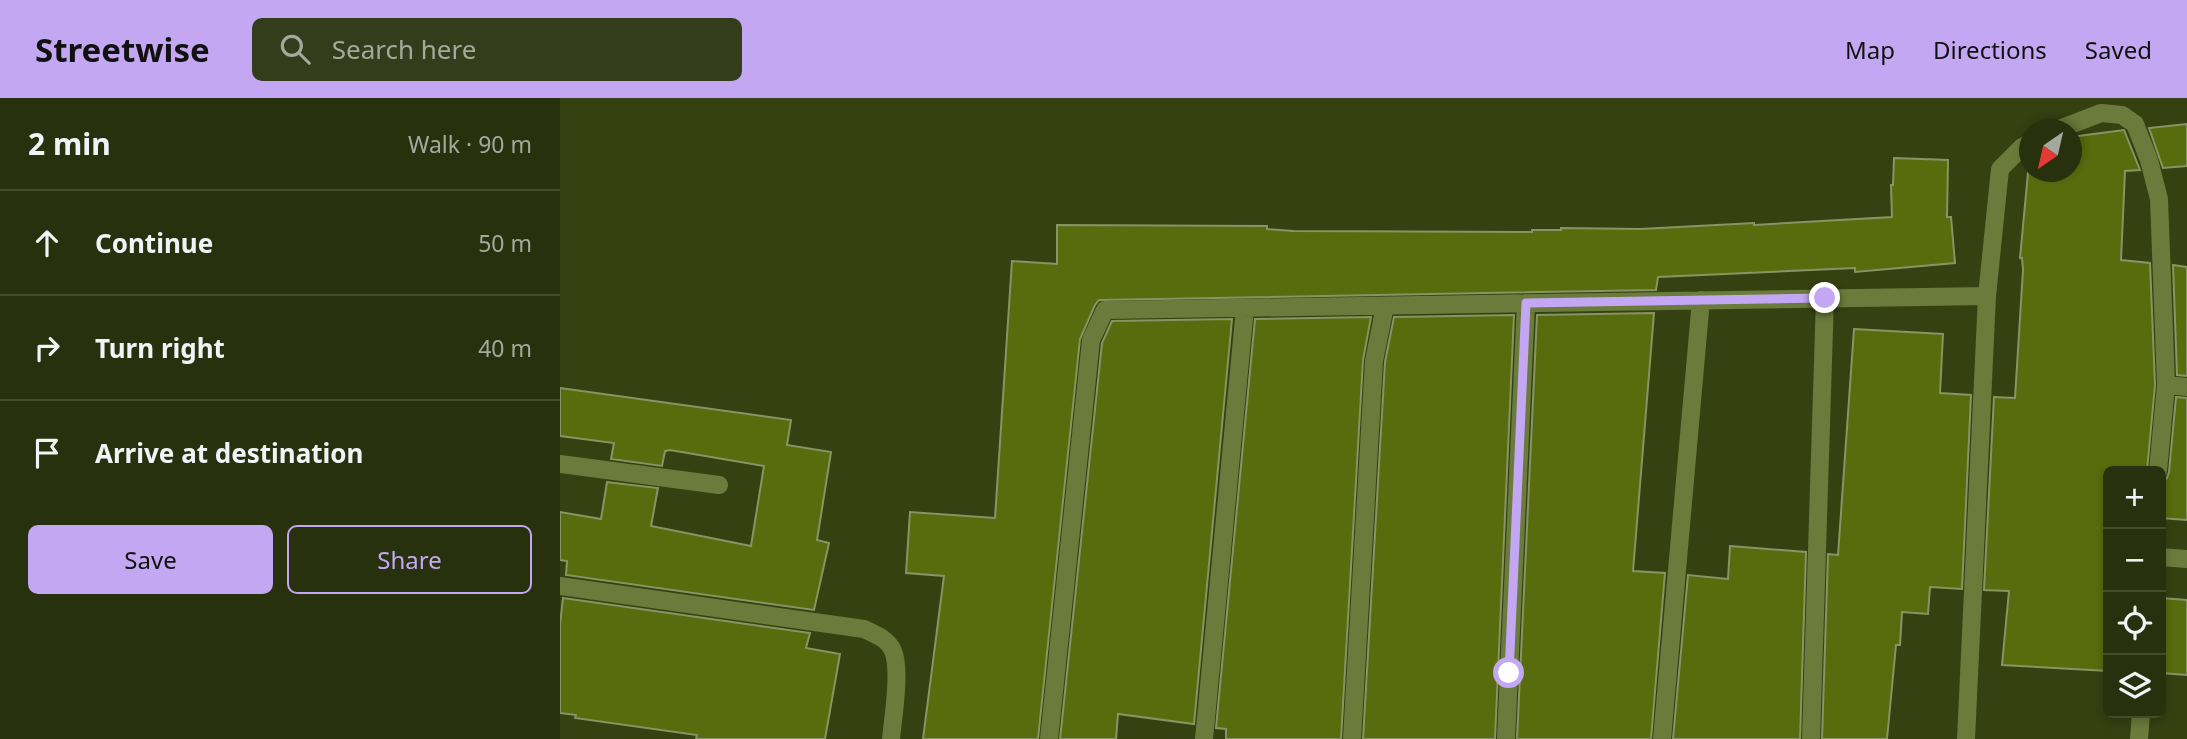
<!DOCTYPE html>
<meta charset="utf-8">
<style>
:root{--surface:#28310d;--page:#343d1b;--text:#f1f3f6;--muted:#a5a99d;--line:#444c2e;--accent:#c3a7f2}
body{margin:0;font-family:"Noto Sans",sans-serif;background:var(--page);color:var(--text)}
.controls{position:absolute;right:21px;bottom:21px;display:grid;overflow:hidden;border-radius:10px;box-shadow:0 4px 10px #0003}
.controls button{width:63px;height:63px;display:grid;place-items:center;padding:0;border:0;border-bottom:2px solid var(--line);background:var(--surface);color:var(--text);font:35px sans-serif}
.compass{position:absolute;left:1459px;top:21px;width:63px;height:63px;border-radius:50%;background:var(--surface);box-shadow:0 4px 10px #0003;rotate:214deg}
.stop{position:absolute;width:21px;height:21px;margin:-16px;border:5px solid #c3a7f2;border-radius:50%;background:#fff}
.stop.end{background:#c3a7f2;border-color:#fff;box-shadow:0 2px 7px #0008}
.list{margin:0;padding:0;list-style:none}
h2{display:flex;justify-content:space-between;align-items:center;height:91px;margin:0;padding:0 28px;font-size:30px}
h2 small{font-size:23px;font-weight:400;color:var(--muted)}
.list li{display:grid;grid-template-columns:46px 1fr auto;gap:21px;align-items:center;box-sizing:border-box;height:105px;padding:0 28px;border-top:2px solid var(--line)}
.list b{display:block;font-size:26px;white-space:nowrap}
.list em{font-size:23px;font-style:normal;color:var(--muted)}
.actions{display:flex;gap:14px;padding:21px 28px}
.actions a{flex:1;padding:16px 0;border:2px solid var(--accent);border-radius:10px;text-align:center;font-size:24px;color:var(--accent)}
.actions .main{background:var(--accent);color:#111}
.icon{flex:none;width:38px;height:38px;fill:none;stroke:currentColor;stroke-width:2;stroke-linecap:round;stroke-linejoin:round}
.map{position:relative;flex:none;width:1627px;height:641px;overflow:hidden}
header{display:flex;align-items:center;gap:42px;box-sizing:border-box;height:98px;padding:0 35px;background:var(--accent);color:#111}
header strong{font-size:33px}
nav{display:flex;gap:38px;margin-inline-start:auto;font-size:24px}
.search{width:490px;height:63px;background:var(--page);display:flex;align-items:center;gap:18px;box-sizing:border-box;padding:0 24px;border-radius:10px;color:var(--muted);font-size:26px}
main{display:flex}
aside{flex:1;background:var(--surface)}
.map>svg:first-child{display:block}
</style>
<header>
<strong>Streetwise</strong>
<div class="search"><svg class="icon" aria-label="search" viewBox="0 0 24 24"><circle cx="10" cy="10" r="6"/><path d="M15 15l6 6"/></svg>Search here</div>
<nav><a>Map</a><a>Directions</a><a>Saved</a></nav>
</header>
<main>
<aside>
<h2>2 min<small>Walk · 90 m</small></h2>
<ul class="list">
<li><svg class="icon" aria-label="ahead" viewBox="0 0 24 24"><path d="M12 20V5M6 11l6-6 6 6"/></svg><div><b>Continue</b></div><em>50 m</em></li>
<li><svg class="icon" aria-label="right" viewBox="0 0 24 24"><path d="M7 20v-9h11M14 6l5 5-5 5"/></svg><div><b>Turn right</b></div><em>40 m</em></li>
<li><svg class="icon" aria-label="arrive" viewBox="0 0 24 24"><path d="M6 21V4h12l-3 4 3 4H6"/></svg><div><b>Arrive at destination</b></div></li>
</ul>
<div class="actions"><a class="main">Save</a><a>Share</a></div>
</aside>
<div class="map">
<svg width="1627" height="641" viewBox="0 0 1627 641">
<rect width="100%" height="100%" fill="#364111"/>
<!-- building -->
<path fill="#586b0d" stroke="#879564" stroke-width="2" d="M1627,26V68L1603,70L1589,30Z
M1564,32L1580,72L1565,73L1561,162L1590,165L1595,287L1587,373H1548V573L1442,567L1449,493L1424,492L1434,299L1455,300L1463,172L1462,160H1460L1469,64V74H1511V39Z
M1334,60L1388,62L1387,119H1391L1395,165L1295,174V170L1098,179L1096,192L539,202L535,207L520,241L478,641H363L384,478L346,475L350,414L435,420L452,163L497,166V127L707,128V131L733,133L972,134V132H1001V130L1080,131L1194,125V127L1332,119L1331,87H1333Z
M1613,167L1627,169V278L1617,277Z
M1094,215L1073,473L1105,475L1091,641H957L977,217Z
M954,217L935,641H803L825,264L834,219Z
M811,219L803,262L781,641H666V631L656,630L695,221Z
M672,221L634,626L558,616L556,641H500L542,245L552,223Z
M1294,231L1383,236L1380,295L1411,297L1402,491L1370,489L1368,516L1342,514L1340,547H1336L1327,641H1262L1268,456L1278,457Z
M0,290L231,322L227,347L271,354L257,442L269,445L254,512L6,477L7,463L0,462V414L41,421L47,384L98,390L91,428L191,448L204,368L110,352L105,353L102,368L51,361L54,345L0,338Z
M1616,299L1627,300V422L1601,420V384L1607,380L1609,374Z
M1170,448L1246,454L1240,641H1113L1128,477L1168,481Z
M3,500L250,535L246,550L280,556L265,641H136L137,637L15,620L16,617L0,615V527Z
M1601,500L1627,502V577L1601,575Z"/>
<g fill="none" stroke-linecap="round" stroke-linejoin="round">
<!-- minor -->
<path stroke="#6b7b3b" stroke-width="18" d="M1497,32L1541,15L1562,17L1575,26L1589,62L1599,101L1606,287L1598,373
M1606,287L1627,289
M0,366L159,387
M1601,459L1627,461
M0,488L304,531C315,536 328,541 333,553C341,572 333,620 331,641
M489,641L531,242L545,212L1427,198
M644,641L685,210
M792,641L814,263L825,208
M946,641L966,205
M1102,641L1141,202
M1251,641L1265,200
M1406,641L1427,198L1440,71L1462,49L1470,45
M1579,641L1581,615"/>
</g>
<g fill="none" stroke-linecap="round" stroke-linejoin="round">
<!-- route -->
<path stroke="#c3a7f2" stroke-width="9" d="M949,575L966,205L1265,200"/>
</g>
</svg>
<div class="controls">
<button>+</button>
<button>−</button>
<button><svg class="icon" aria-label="locate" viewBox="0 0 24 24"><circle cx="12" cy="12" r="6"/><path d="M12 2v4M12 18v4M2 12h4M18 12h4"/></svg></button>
<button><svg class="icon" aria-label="layers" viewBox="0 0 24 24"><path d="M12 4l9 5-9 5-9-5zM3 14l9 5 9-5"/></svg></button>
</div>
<svg class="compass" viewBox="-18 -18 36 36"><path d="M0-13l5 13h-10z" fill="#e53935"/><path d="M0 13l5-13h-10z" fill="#a5a99d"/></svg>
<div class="stop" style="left:949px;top:575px"></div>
<div class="stop end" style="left:1265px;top:200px"></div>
</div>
</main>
